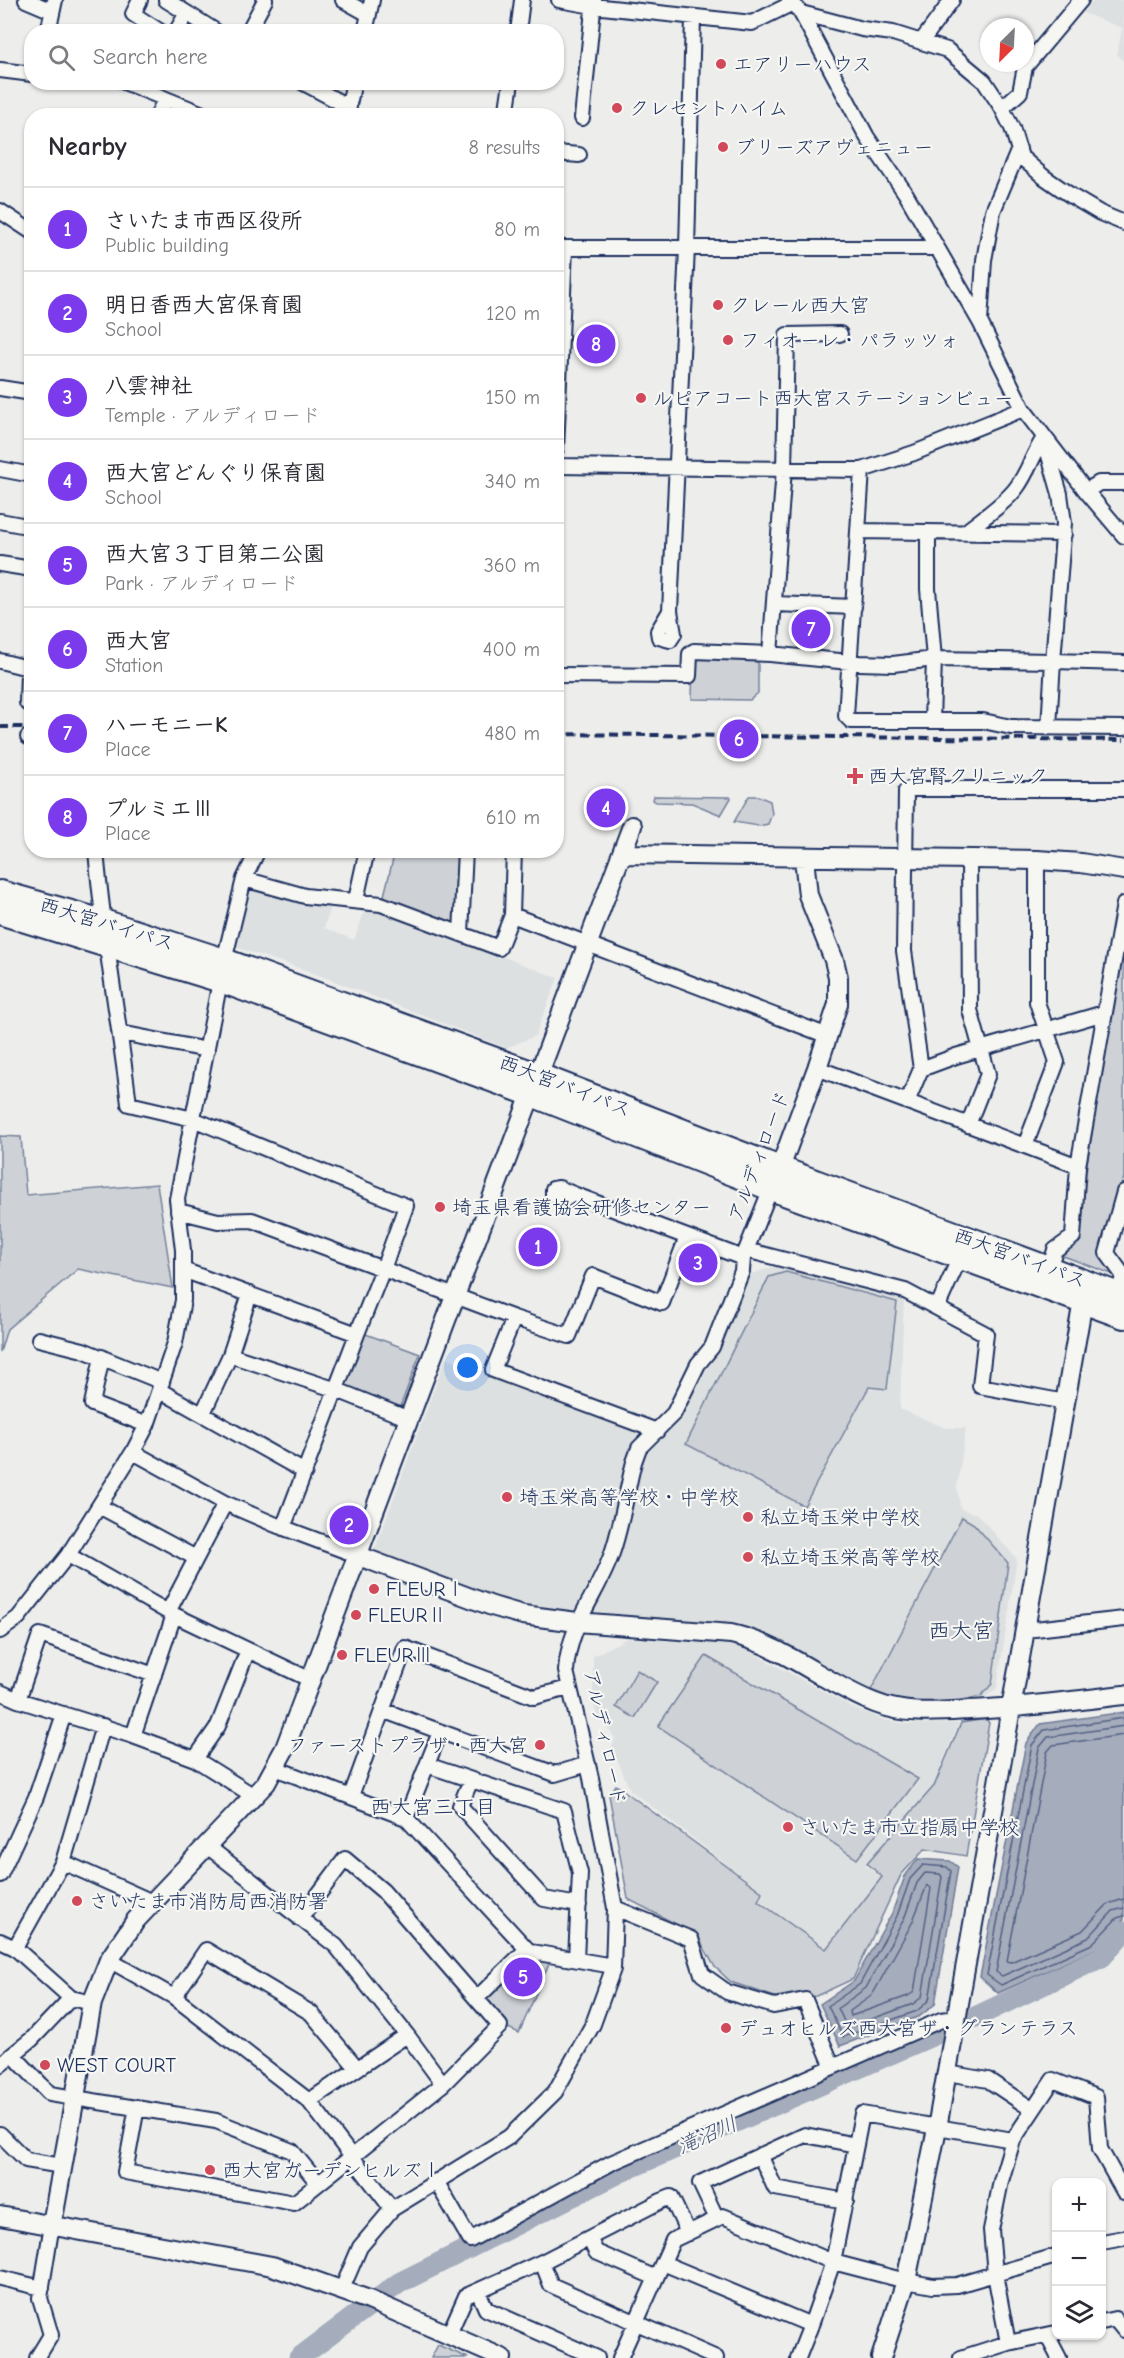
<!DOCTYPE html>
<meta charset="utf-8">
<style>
:root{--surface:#fff;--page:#f2f2f3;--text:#2b2b33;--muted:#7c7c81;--line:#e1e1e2;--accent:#7c3aed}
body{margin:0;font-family:"Comic Neue","Klee One",sans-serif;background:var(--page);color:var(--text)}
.controls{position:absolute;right:18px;bottom:18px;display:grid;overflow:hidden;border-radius:12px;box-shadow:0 2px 4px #0004}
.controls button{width:54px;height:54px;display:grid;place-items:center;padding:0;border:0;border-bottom:2px solid var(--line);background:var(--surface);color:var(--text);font:30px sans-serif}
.compass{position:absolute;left:980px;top:18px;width:54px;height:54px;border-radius:50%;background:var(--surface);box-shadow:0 2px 4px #0004;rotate:204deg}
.you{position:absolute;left:468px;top:1368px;width:21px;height:21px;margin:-15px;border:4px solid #fff;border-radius:50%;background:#1a73e8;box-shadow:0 0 0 9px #1a73e833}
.badge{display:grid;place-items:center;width:39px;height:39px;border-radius:50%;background:var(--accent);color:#fff;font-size:20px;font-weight:700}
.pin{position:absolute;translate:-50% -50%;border:3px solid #fff;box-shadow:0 2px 6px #0006}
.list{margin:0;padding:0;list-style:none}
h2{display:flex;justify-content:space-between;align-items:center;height:78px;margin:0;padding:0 24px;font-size:26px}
h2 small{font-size:20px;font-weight:400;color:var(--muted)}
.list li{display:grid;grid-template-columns:39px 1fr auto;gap:18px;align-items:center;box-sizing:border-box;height:84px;padding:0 24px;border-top:2px solid var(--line)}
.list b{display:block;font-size:22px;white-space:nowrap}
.list p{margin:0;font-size:20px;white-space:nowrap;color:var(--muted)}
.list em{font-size:20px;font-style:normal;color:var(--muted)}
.icon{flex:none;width:33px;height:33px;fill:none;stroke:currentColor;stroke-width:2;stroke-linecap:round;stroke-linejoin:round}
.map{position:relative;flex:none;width:1124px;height:2358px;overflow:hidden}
.search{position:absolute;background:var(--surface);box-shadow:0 2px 4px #0004;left:24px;top:24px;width:540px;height:66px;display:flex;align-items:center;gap:15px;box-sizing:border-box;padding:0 21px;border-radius:24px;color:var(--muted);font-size:22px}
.panel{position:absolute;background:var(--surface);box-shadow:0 2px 4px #0004;left:24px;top:108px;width:540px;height:750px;border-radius:24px}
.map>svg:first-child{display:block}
</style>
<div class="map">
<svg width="1124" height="2358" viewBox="0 0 1124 2358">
<rect width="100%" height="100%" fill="#edeeec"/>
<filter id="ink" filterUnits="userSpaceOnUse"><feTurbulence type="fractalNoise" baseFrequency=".0167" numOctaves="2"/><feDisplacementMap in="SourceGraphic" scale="12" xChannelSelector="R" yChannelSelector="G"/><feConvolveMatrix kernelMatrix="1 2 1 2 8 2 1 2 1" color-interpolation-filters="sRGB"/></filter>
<g filter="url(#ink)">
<!-- built -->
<path fill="#dde0e1" d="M1093,0H1124V61L1117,55L1122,28L1083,13Z
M255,889L301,902L332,905L324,928L354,940L365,909L384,910L558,978L535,1036L506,1048L308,971L238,948L236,942L249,892Z
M781,1264L904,1297L900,1409L946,1428H966L957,1488L961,1509L977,1514L1017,1559L997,1688L983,1700L937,1707L866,1695L749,1629L592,1617L587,1610L615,1558L645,1456L679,1420L726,1333L751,1274Z
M446,1357L643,1431L644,1434L633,1445L605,1552L589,1580L575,1611L570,1615L501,1601L377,1554L375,1548Z
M627,1638L740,1646L856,1709L885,1720L909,1724L959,1723L933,1785L865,1865L881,1877L826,1948L758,1900L763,1892L630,1790L612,1747L615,1738L597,1715L593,1703V1656Z"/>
<!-- green -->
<path fill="#ced2d7" stroke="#74809a" stroke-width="1.5" d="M699,655L755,658L758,663V693L750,700L692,699L693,658Z
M654,796L730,797L731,798L721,815L692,803L656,802L653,800Z
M749,796H758L770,801L772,814L768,824L759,826L734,822Z
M395,851H464L457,927L383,900Z
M1124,934V1177L1102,1253L1117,1276L1058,1254L1078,1241L1087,1164Z
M0,1136L21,1137L26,1195L157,1184L173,1288L78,1269L7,1329L0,1352Z
M786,1272L897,1302L887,1389L869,1387L804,1506L686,1444L769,1277Z
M363,1333L420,1354L399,1410L342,1388Z
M962,1517L974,1524L1008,1563L992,1684L981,1696L935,1706L901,1702L871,1690Z
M706,1656L918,1779L857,1859L658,1726Z
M637,1670L657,1682L635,1718L616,1707Z
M986,1719L989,1723L966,1856L925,1849L901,1875L853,1979L816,1996L778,1998L731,1982L715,1967L697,1935L628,1899L609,1795L616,1785L762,1892L758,1901L826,1949L882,1877L867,1863L934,1786L961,1723Z
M529,1956L551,1959L519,2033L504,2026L483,2002L484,1996Z
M438,2345L468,2358H431Z"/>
<!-- water -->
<path fill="#a5acbc" stroke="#6e7a96" stroke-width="1.5" d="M1124,1712V1919L1096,1949L998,1993L980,1977L1026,1743L1040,1724Z
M918,1859L950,1861L958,1867L935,2004L920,2016L840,2046L820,2004L854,1981L892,1913L905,1876Z"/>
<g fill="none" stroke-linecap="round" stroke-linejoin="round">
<!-- shore -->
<path stroke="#526184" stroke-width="1.5" d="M1124,1718L1044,1730L1032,1745L987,1975L1001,1985L1092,1944L1117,1918L1124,1916
M1124,1726L1048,1737L1039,1748L996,1972L1002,1976L1088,1938L1113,1911L1124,1908
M1124,1735L1053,1745L1047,1752L1007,1961L1011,1962L1082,1931L1108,1904L1124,1899
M923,1865L947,1867L951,1871L929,2000L917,2011L843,2037L828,2006L860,1984L897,1916L910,1879Z
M925,1873L940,1874L942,1877L922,1997L913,2004L847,2028L838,2008L866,1988L904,1919L917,1883Z
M927,1885L931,1888L914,1992L908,1996L851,2016L850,2011L867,1999L874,1992L912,1923Z"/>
<!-- river -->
<path stroke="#a5acbc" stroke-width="21" d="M299,2358L399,2283L619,2173L973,2018L1102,1957L1124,1931"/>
<defs>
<path id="street" d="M26,0L52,11
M140,0L133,14L161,32
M166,0L217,32
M343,0L368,14
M559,0L593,6L752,23L793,3
M790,0L801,13L867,137L906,194L980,322L1023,409L1086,491L1124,536
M801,13L862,29L893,33L947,50L984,81L1002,108L1012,128L1021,157L1044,177L1073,197L1100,213L1124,223
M48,32L55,0
M176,32L187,13
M248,32L265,0
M365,32L372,0
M518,32L522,0
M921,42L952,0
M0,70L32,74
M124,82L208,116
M302,82L349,107
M1002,108L1020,92L1025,67L1081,0
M347,113L354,82
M157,116L165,100
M506,116L511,82
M582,118L594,0
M556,153L579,155
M0,211L32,232
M556,248H937
M980,322L984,260L993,211L1019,149
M0,388L32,393
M556,449L565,248
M556,466L862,470L914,453L1023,409
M0,469L32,475
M862,470L846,716L851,721H932L934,659L928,589V532
M1086,491L1099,483H1124
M0,521L32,527
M859,531L1064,534
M964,533C980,520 1006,503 1017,487C1028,472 1033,454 1044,438
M0,564L32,569
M775,604L854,607
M670,611L658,631L659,637L670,640L674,634L670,611L687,248L693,17
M770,654L784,469L787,335L840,334
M0,661L32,669
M556,675L689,676L690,654L694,651L770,654L859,663L893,664L934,659L1053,661L1064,523L1060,494L1044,438
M27,703L28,673L32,663
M932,721H983L1011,727L1124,728
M1049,727L1053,661L1124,663
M28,737H32
M96,850C103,936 119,1020 129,1104L193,1119L406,1206L383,1269L252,1220L218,1221L178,1211
M244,879L305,896L381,904L499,948L512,915L828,1036
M356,900L367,850
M512,915L514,850
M461,934L465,850
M121,1033L207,1050
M817,1068L1025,1146L1057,1062L1037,1002V860
M921,1069L956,1056L1104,1013
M907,1102L921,1069L904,951L906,791L909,789H1124
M968,1125L988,1074L970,1010L969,859
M1025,1146L1078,1166L1124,904
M573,1194L559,1188L553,1189V1195L564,1200L573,1194L743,1258
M746,1250L905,1291L986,1334L980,1386L1065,1402
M1049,1269L1055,1250L1073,1237L1078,1166
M183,1270L357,1334L383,1269L514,1318L569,1336L593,1276L662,1303L687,1237
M1119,1295L1123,1275L1107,1253L1124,1192
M937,1308L960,1257
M514,1318L493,1370L657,1431
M39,1339L83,1350L162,1382
M230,1355L337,1390L409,1419
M102,1357L92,1404L147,1425
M159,1390L305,1472
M203,1413L230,1355L250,1294
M133,1452L225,1503L276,1525L359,1556
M99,1506L196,1558
M283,1528L357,1334
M68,1555L168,1612L311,1680
M168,1612L225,1503
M1026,1630L1124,1619
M0,1631L18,1618L68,1555L133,1452L147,1425L159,1390L175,1343L183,1300V1250L177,1199L224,961L244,879L258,850
M0,1692L18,1700L133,1736L195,1759L254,1796
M18,1700L40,1635L154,1675
M382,1710L555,1774L588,1764
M133,1736L174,1615
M195,1759L218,1726L248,1650
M427,1765L564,1811L580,1873L576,1959
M275,1768L406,1818L440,1732
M471,1780L460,1806L544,1899L579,1905
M351,1796L405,1648L534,1697L569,1688
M406,1818L527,1949L532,1952L613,1966
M207,1846L336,1946L407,2035L443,2084
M63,1862L152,1902
M0,1875L36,1797L64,1714
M615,1908L691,1939L702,1974L727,1992L774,2006L805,2000L832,2065
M0,1941L15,1948L71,1998L92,2003
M15,1948L63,1862L103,1726
M109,1960L174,1997L309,2101L392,2209
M174,1997L206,1950L311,2013L357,2068
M477,1998L527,1949
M13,2055L50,2094L216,2121L292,2151L318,2183
M0,2065L32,2039L71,1998
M947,2073L988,2080L1033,2110
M309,2101L407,2035
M137,2107L125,2172L294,2203L443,2084L500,2026L383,1891L345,1859L300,1919
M0,2134L26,2160L62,2166
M760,2155L775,2188L846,2201
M436,2181L470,2240L611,2163L941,2020L957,2018
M717,2219L700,2183L805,2135L856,2145
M589,2238L596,2252L656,2278
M1102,2242L1124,2238
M542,2262L551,2285L716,2358
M663,2263L811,2325
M0,2278L42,2288
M342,2289L360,2247L392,2209L509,2137L555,2092L593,2024L613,1969L615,1908L591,1778L566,1671C569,1624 596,1597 611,1556C622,1526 626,1493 634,1462L639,1448L674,1413L698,1364L712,1347L742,1271L743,1258L771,1188
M478,2291L486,2309L597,2358
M1102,2322L1115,2319L1124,2330
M449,2334L466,2296L542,2262L661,2201L671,2197L688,2233
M1047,2335L1059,2358
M1008,2343L995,2274L991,2230L1001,2181L1013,2140L1053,2080L1096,2097L1100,2149L1124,2192
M37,2358L51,2335L40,2298L52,2224
M620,2358L673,2240L723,2216L833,2262L906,2281L933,2286L957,2285L1056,2256
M798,2358L811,2325L833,2262L862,2114L1013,2140
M961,2358L1008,2343L1056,2333"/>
<path id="secondary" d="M622,854L1037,860L1081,863L1124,870
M776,1179L817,1068L838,1004V977L834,960L808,895L804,858
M359,1556L492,1606L523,1615L577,1622L731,1634C784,1645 825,1684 875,1703C905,1715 937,1712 969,1710C1021,1708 1072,1701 1124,1695
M0,2216L272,2266L369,2300L502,2358
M52,2224L92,2003L109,1960L136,1920L266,1783L285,1748L632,826
M881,2358L906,2281L937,2128L1083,1301"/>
<path id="highway" d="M0,893L103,922L224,961L539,1076L780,1169L1124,1297
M0,912L221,980L532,1094L771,1188L1124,1316"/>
</defs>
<!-- street casing -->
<use href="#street" stroke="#1b2f5e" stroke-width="18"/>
<!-- secondary casing -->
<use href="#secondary" stroke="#1b2f5e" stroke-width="22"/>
<!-- highway casing -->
<use href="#highway" stroke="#1b2f5e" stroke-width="28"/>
<!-- street -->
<use href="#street" stroke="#f6f6f2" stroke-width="14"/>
<!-- secondary -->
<use href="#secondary" stroke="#f6f6f2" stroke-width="18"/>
<!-- highway -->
<use href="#highway" stroke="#f6f6f2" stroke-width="24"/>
<!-- rail -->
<path stroke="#1b2f5e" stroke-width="4" stroke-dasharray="9 4.5" stroke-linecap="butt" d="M0,727H32
M556,734L1124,740"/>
</g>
</g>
<!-- markers -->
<g fill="#d1495b" stroke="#f6f6f2" stroke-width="2">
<circle cx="721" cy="64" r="6"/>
<circle cx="617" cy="108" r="6"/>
<circle cx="723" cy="147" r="6"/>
<circle cx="718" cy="305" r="6"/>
<circle cx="728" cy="340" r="6"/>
<circle cx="641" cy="398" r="6"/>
<path d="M852 767h6v6h6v6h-6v6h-6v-6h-6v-6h6z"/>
<circle cx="440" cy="1207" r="6"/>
<circle cx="507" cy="1497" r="6"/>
<circle cx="748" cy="1517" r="6"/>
<circle cx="748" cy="1557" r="6"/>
<circle cx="374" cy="1589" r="6"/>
<circle cx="356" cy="1615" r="6"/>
<circle cx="342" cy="1655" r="6"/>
<circle cx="540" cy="1745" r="6"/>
<circle cx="788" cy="1827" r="6"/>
<circle cx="77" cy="1901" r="6"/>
<circle cx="726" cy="2028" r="6"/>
<circle cx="45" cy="2065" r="6"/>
<circle cx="210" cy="2170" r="6"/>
</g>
<g text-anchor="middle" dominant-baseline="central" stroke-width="4.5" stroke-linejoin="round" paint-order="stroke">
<!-- poi labels -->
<g font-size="20" fill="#1b2f5e" stroke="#f6f6f2" text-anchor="start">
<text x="733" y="64">エアリーハウス</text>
<text x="629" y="108">クレセントハイム</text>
<text x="735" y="147">ブリーズアヴェニュー</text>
<text x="730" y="305">クレール西大宮</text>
<text x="740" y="340">フィオーレ・パラッツォ</text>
<text x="653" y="398">ルピアコート西大宮ステーションビュー</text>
<text x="868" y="776">西大宮腎クリニック</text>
<text x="452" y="1207">埼玉県看護協会研修センター</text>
<text x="519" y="1497">埼玉栄高等学校・中学校</text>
<text x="760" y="1517">私立埼玉栄中学校</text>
<text x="760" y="1557">私立埼玉栄高等学校</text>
<text x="386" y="1589">FLEURⅠ</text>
<text x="368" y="1615">FLEURⅡ</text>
<text x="354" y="1655">FLEURⅢ</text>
<text x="528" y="1745" text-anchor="end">ファーストプラザ・西大宮</text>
<text x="800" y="1827">さいたま市立指扇中学校</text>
<text x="89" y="1901">さいたま市消防局西消防署</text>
<text x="738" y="2028">デュオヒルズ西大宮ザ・グランテラス</text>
<text x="57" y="2065">WEST COURT</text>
<text x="222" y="2170">西大宮ガーデンヒルズⅠ</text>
</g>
<!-- street labels -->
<g font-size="20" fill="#1b2f5e" stroke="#f6f6f2">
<text transform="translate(107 924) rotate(17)">西大宮バイパス</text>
<text transform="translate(565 1086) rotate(21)">西大宮バイパス</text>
<text transform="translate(759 1156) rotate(-69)">アルディロード</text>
<text transform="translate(1020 1258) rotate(20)">西大宮バイパス</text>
<text transform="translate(605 1737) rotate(78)">アルディロード</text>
</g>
<!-- neighbourhood labels -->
<g font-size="21" fill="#1b2f5e" stroke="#f6f6f2">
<text x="433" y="1807">西大宮三丁目</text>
</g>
<!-- water labels -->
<g font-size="21" font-style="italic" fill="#44547a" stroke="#f6f6f2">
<text transform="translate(707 2135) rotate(-24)">滝沼川</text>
</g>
<!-- quarter labels -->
<g font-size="22" fill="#1b2f5e" stroke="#f6f6f2">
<text x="961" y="1631">西大宮</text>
</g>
</g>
</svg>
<div class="controls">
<button>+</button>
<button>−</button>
<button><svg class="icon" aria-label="layers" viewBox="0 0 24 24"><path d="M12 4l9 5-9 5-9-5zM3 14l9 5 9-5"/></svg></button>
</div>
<svg class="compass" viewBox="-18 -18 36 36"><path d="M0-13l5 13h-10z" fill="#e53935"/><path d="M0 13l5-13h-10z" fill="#7c7c81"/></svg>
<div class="you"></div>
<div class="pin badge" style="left:538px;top:1247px">1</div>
<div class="pin badge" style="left:349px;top:1525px">2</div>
<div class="pin badge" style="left:698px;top:1263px">3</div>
<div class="pin badge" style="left:606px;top:808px">4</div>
<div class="pin badge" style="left:523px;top:1977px">5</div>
<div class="pin badge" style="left:739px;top:739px">6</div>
<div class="pin badge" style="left:811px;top:629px">7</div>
<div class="pin badge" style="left:596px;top:344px">8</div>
<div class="search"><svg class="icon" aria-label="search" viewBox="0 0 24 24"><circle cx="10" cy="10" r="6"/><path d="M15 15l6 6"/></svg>Search here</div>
<section class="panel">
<h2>Nearby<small>8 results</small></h2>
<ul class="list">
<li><span class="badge">1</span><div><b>さいたま市西区役所</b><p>Public building</p></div><em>80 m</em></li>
<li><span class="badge">2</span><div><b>明日香西大宮保育園</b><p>School</p></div><em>120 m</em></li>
<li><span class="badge">3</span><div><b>八雲神社</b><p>Temple · アルディロード</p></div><em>150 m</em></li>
<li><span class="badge">4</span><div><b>西大宮どんぐり保育園</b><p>School</p></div><em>340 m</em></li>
<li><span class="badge">5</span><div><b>西大宮３丁目第二公園</b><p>Park · アルディロード</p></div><em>360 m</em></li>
<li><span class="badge">6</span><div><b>西大宮</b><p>Station</p></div><em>400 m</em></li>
<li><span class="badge">7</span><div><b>ハーモニーK</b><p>Place</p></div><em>480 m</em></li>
<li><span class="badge">8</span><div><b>プルミエⅢ</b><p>Place</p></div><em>610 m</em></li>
</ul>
</section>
</div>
